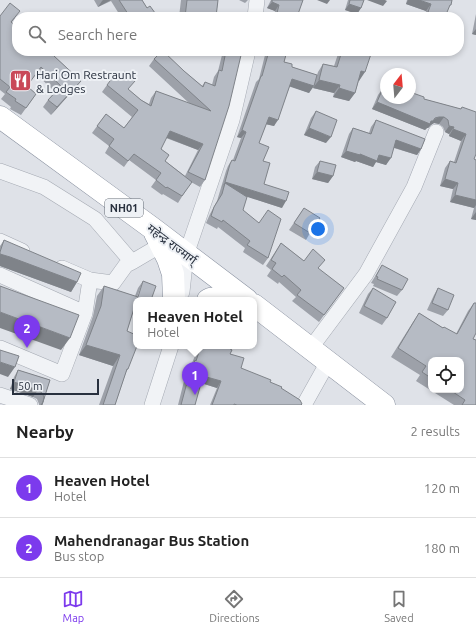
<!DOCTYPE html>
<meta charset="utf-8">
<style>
:root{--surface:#fff;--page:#f2f2f2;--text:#222;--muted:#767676;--line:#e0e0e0;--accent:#7c3aed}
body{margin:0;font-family:Ubuntu,"Noto Sans Devanagari",sans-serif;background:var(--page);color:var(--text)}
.controls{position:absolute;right:12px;bottom:12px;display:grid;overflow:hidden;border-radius:8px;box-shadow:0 2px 6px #0003}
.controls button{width:36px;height:36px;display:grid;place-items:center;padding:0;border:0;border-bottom:1px solid var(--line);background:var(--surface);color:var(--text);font:20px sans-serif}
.compass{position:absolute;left:380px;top:68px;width:36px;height:36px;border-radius:50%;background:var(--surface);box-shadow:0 2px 6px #0003;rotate:16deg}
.scale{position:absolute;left:12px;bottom:10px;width:87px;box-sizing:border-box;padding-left:4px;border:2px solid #28303e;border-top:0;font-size:11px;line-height:14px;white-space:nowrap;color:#28303e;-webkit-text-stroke:3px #eef1f5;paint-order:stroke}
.you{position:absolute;left:318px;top:229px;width:14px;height:14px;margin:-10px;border:3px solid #fff;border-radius:50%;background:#1a73e8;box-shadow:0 0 0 6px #1a73e833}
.badge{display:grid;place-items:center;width:26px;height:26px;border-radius:50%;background:var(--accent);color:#fff;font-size:13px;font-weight:700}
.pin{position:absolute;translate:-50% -33px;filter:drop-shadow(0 1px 2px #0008)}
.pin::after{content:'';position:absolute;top:21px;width:14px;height:12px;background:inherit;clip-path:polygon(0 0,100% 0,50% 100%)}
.popup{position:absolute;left:133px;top:297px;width:124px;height:52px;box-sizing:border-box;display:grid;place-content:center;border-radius:8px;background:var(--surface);filter:drop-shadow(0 1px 3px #0005);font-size:13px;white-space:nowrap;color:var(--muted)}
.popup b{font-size:15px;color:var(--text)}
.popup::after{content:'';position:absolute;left:50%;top:100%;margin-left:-8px;border:8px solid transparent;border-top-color:var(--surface)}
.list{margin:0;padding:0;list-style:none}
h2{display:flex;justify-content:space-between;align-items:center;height:52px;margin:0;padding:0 16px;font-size:17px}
h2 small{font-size:13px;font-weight:400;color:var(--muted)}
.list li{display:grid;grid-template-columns:26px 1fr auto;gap:12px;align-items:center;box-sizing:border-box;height:60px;padding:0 16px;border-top:1px solid var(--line)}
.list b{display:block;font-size:15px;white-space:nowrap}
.list p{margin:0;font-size:13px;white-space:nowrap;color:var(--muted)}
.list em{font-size:13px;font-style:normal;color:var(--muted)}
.icon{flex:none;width:22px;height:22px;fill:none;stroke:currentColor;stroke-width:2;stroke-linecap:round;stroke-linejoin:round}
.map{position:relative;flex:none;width:476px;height:405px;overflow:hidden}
.search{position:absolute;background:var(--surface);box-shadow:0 2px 6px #0003;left:12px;right:12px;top:12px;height:44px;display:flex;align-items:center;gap:10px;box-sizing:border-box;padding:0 14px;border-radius:16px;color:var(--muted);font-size:15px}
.sheet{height:172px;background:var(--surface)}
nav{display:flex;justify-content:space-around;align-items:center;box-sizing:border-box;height:56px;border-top:1px solid var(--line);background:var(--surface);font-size:11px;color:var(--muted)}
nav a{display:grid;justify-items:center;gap:2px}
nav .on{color:var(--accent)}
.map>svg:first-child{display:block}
</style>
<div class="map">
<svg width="476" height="405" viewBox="0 0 476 405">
<rect width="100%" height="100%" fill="#dfe2e8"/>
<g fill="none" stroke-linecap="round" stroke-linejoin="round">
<defs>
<path id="minor" d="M255,17L257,0
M0,171L44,187L95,219L132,262L161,245
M0,241L22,251
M62,268L90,280L113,283L126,265L132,262
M0,275L85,313L62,374L0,348
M182,292L186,255L232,120L248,51
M85,313L90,280
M310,349L366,274L414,187L436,132
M0,395L30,405
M152,405L171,346
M304,405L328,362"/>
<path id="highway" d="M0,117L152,228L247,300
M155,233L168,259L173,274L174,300
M208,300L210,299L226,297L242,300
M254,305L384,405"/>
</defs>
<!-- minor casing -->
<use href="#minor" stroke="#a4a9b2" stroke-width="16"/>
<!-- highway casing -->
<use href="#highway" stroke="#878f9e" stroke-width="23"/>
<!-- minor -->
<use href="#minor" stroke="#f1f3f6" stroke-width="15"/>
<!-- highway -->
<use href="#highway" stroke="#fff" stroke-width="22"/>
</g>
<!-- wall -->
<path fill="#9da1a9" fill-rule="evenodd" d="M94,0H142L147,8L158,17H121L111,1L98,7Z
M181,0H218L216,17H179Z
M239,0H248L245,3Z
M271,0H303L297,17H273L275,11L267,8Z
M348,0H364L361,8L357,14L345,10Z
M407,0H452L448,9L445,17H424L426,11L406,4Z
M476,14V35L472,34Z
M0,16L15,18L11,23L17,51H58L54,56L81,81L75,88L51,115L43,107L48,100L55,92L36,74L27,86L36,94L21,115L10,109L11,107L1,99L5,94L0,90Z
M223,51H242L205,180L200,187L191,182L178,203L163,194L162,195L151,187L156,180L129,160L124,167L105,153L109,146L92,133L106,114L124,128L132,117L102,92L107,85L129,90L141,100L149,104L151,98L156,91L190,104L149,66L154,59L184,71L202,86L205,82L212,85L214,77L218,71ZM166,138L198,150L185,176L165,161L161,149Z
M266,51H287L284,62L292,67L317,75L318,72L323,64L334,66L339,51H372L359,81V80L355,93L349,101L333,97L334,93L313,88L315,81L309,93L290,86L274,126L266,124L259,143L263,161L264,184L282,208L246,196L243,210L268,258L263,265L243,252L245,248L218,227L217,229L206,223L210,214L217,201L226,171L228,166L232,160H233L241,138L237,137L256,82L259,79Z
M383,88L386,98L424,99L461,109L462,107L474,159L476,160V220L471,219L474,208L450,202L453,189L440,186L445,168L450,161L454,162L461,141L449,136V134L445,132L443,127L439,124L434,123L431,125L428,128H427L425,130L372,109L378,95Z
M316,111L326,143L304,135L311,118Z
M376,120L421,149L417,155L394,148L386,165L376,162L373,167L356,161L355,162L341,157L349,134L353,128L369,133L371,127Z
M320,161L333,176L328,183L312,179L315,167Z
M304,208L310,233L306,240L289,230Z
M4,240L77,282L71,292L0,266V246Z
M281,243L304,261L318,269L344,288L319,322L292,301L296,297L279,282L278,284L267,276L271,270L266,266Z
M382,265L402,290L397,296L373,286L374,284L371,283Z
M143,281L136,300V313L133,312L127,331L128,369L126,372L115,405H99L113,366L79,355L93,316L97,296L104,286L135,296L138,288Z
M373,288L387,318L382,325L359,313L368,294Z
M438,288L448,310L443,316L427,310L434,295Z
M474,303L473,339L476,405H454L416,381L420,375L391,357L413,322L419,313L443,328L456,334L468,311ZM431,360L461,390H431Z
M199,346H227V347L230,354L241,368L281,388L301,405H210L217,388L201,383L195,405H178L184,381L186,378L190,367L192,363Z
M18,370L50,380L42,405H39V404L37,399L33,397L10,389L14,377Z"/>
<!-- shaded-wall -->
<path fill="#7f8389" d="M103,0H111L98,7L102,1Z
M317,0H330L327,4Z
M367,0H385L387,1L383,6Z
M408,0H419L431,4L426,11L406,4Z
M272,2L279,5L275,11L267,8Z
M349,4L361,8L357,14L345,10Z
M428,12L442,17H425Z
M476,29V35L472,34Z
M56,51H58L48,61L53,54Z
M361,71L365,72L359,81L355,79Z
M292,79L314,86L309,93L288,86Z
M319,80L340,85L334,93L313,88Z
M81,81L75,88L51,115L57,107Z
M339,88L355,93L349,101L333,97Z
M377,102L431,121L439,117H444L439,124L434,123L431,125L428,128H427L425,130L372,109Z
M269,117L278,120L274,126L265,124Z
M449,126L454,127L449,134L445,132Z
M309,128L331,137L326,143L304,135Z
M453,129L466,134L461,141L449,136Z
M242,130L246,132L241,138L237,137Z
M170,131L203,144L198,150L165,137Z
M396,140L421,149L417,155L392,147Z
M346,151L360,154L379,155L391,158L386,165L376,162L373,167L356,161L355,162L341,157Z
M317,172L333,176L328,183L312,179Z
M445,179L458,183L453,189L440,186Z
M225,182L286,201L282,208L223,189L225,183L221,188Z
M455,195L476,200V205L474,208L450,202Z
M476,213V220L471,219L476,212Z
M0,254L10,257L77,282L71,292L0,266Z
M135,304L136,305V313L130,311Z
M0,312L70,338L61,350L0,328Z
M86,345L120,355L113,366L79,355Z
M0,362L15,367L8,377L0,374Z
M203,376L221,381L217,388L198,382Z
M14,382L38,390L33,397L10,389Z"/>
<!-- building -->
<path fill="#b6bbc4" stroke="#7f8389" d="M119,0H142L147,8L150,6L158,17H130Z
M187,0H218L216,17H195L192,14L188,17H185Z
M272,0H303L297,17H276L279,5L272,2Z
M350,0H364L361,8L349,4Z
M419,0H452L451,5H450L445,17H442L428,12L431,4Z
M10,3L20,11L11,22L17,27V51H56L53,54L55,55L54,56L81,81L57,107L48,100L61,86L41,67L27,86L36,94L26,108L15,101L16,99L6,92L10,87L0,79V16Z
M328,13L337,17H326Z
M162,51H163L184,71L203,87L205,82L215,86L219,70L222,71L226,51H242L229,106L205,180L188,172L203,144L170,131L161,149L169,155L165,161L192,182L182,196L167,187L166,188L156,180L161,173L134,154L128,161L109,146L114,139L97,126L106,114L124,128L138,110L107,85L113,77L117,80L124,71L135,81L128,89L141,100L151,106L156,91L211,111L154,59Z
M269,51H287L284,62L292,64V67L317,75L314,86L292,79L278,120L269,117L259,143L269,147L263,161L270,163L264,184L289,192L286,201L225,182L230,164L232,160L235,161L246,132L242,130L261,76H262Z
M342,51H372L365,72L361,71L355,93L339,88L340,85L319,80L323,64L337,67Z
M383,88L386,90V98H410V92L424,97V99L461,109L462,107L476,112V154L474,159L476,160V200L455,195L458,183L445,179L450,161L456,163L466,134L453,129L454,127L449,126L448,120L444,117H439L435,118L433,121H431L430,124L377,102Z
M316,111L337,120L331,137L309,128Z
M376,120L425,139L421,149L396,140L391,158L379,155L377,161L360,154V155L346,151L353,128L371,134Z
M320,161L336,165L333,176L317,172Z
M225,183L247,197L243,210L259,223L268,210L281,219L268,258L247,245L250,241L223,220L222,222L211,216L214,207L222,194Z
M304,208L320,218L310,233L294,223Z
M4,240L81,273L77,282L10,257L0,254V252Z
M281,243L304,261L313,249L325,260L318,268L344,288L324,315L297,295L301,290L284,275L282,277L272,269L276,263L271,260Z
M382,265L408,279L402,290L377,279L378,277L376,276Z
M143,281L156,286L151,300H137Z
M0,286L79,315L70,338L0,312Z
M104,286L138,297L137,300H136V302L127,331L136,335V346H137L128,369H127L115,405H103L120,355L86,345L101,306Z
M373,288L396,302L387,318L364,306Z
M438,288L454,295L448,310L432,303Z
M474,303H476V333L473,339L476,340V405H462L465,400L450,390H461V360H431V378L422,372L426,366L398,348L419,313L443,328L444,327L457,334Z
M201,346H227V347L232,350L230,354L244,358L241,368L271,380L270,382L282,387L281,388L300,400L302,404L301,405H237L234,404V405H212L221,381L203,376L195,405H181L189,375H190L195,360L196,361Z
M0,350L19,356L15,367L0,362Z
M18,370L50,380L42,405H41L43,402L44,397L42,393L38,390L14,382Z"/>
<!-- icons -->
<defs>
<symbol id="restaurant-square" viewBox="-11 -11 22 22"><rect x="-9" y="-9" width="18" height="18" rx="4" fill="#c94858" stroke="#eef1f5"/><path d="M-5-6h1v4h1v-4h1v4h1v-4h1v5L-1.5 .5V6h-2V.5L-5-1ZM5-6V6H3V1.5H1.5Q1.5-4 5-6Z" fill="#fff"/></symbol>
</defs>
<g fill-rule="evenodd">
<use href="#restaurant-square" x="8" y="68" width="25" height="25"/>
</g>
<g text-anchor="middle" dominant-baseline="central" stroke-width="4" stroke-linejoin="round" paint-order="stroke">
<!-- shield labels -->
<rect fill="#eef1f5" stroke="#636a75" stroke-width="1" x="105" y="199" width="38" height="18" rx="3"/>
<g font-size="11" font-weight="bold" fill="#28303e">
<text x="124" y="208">NH01</text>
</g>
<!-- poi labels -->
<g font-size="12" fill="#28303e" stroke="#eef1f5" text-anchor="start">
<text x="36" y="74">Hari Om Restraunt<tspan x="36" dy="14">&amp; Lodges</tspan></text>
</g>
<!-- street labels -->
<g font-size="12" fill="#28303e" stroke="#eef1f5">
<text transform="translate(172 244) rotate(37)">महेन्द्र राज्मार्ग्</text>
</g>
</g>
</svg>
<div class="controls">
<button><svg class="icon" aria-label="locate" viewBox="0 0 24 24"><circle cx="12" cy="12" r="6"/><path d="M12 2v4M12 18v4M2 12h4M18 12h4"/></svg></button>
</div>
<svg class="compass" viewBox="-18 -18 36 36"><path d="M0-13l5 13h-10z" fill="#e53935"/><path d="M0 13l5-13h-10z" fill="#767676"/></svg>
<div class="scale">50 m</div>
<div class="you"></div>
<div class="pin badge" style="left:195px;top:395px">1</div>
<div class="popup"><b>Heaven Hotel</b>Hotel</div>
<div class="pin badge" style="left:27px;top:348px">2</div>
<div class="search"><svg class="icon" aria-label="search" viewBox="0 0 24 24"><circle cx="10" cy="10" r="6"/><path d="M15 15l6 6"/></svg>Search here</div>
</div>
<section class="sheet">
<h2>Nearby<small>2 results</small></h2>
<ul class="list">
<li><span class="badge">1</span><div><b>Heaven Hotel</b><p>Hotel</p></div><em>120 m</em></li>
<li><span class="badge">2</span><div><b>Mahendranagar Bus Station</b><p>Bus stop</p></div><em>180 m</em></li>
</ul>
</section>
<nav>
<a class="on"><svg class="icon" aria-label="map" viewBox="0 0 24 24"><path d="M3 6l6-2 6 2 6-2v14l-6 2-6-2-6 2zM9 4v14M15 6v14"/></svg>Map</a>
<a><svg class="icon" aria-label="directions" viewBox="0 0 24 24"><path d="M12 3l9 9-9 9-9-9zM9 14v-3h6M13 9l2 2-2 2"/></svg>Directions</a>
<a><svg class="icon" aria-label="saved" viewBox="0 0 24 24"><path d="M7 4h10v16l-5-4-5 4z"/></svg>Saved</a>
</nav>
